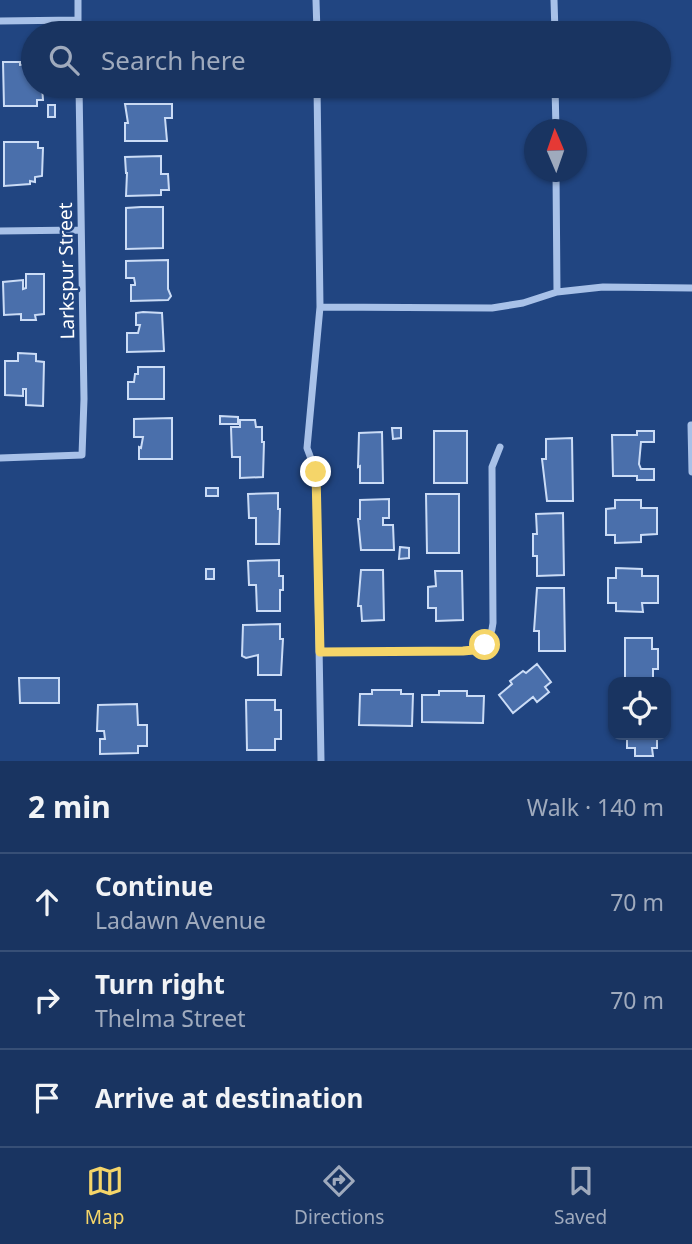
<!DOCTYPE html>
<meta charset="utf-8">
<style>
:root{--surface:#193461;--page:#223c67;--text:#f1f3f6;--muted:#9faabd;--line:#374f76;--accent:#f5d569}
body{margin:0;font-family:"Noto Sans",sans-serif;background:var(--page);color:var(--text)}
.controls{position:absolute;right:21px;bottom:21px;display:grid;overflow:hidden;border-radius:14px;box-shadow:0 2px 5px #0004}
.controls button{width:63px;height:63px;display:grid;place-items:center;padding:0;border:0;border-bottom:2px solid var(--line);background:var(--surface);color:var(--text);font:35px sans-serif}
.compass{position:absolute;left:524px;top:119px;width:63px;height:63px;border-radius:50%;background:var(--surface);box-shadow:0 2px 5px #0004;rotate:358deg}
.stop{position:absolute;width:21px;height:21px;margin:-16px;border:5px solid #f5d569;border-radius:50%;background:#fff}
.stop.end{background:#f5d569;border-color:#fff;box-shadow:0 2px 7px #0008}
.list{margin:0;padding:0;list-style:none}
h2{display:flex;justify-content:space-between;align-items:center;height:91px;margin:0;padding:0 28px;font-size:30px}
h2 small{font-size:23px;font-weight:400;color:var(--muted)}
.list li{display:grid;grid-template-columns:46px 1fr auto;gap:21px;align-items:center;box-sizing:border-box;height:98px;padding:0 28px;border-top:2px solid var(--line)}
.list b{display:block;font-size:26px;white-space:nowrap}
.list p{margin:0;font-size:23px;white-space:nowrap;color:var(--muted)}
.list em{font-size:23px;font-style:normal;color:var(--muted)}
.icon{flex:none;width:38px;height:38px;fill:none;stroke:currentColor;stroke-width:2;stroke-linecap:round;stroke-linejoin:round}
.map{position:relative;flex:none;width:692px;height:761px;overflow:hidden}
.search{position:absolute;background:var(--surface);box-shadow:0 2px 5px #0004;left:21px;right:21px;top:21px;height:77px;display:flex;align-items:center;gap:18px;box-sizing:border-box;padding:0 24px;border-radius:38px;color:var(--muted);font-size:26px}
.sheet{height:385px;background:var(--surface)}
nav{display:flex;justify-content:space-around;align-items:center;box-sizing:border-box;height:98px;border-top:2px solid var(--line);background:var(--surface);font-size:19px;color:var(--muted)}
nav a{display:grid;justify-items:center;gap:4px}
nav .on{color:var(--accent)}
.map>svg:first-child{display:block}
</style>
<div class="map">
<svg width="692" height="761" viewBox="0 0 692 761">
<rect width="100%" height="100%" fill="#214581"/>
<!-- building -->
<path fill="#4a6fab" stroke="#cbdcf6" stroke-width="2" d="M3,62H20V65L30,64V67H33V86H42L43,100H37V106H4Z
M135,86H170V91H140V86Z
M125,104H172V118H165L167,141H125V123H128Z
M48,105H55V117H48Z
M4,142H38V148H43L42,176L35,177V182L30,181V184L4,186Z
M161,156V174H168L169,190H161V195L126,196L127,173H126L125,157Z
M141,207H163V248L126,249V208Z
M168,260V289L171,296L168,300L131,301V285H135V283L134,278H126V261Z
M26,274H44V314L35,315L36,320H21V314L4,315L3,282L23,280V289L26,288Z
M143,312L162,313L164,351L127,352V333H138L140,325H136V313Z
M18,353L36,354V361L44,362L43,406L26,405V389H23V396L5,395V361H18Z
M138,367H164V399H128V382H134L135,374H138Z
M220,416L238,417V424H220Z
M172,418V459H139V447L141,448L143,437H134V419Z
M240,420H255L256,427H262V442H264L263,477L240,478V457H232L231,427H240Z
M392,428H401V438L393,439Z
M434,431H467V483H434Z
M637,431H654V442H641L639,464L641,469H654V480H637V476H613L612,435H637Z
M382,432L383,483H360V466L358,467L359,433Z
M572,438L573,501H547L542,459H546V439Z
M206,488H218V496H206Z
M278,493V509H280L279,544H256V518H249L248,494Z
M426,494H459V553H427Z
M389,499V518H383V525H393L394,550H361L358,519H360V500Z
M615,500H641V508H657V534L641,535V542L615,543V535H606V509L615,508Z
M563,513L564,575L537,576V556H533V534H537L536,514Z
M400,547L409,548V558L399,559Z
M279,560V576H283V590H280V611H257L256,585H249L248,561Z
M616,568L642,569V576H658V603H642L643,612L616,611V603H608V578H616Z
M206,569H214V579H206Z
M361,570H383L384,620L362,621L361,606H358Z
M435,571H462L463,620L436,621V608H428V587L436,586Z
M537,588H564L565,651H539V631H534Z
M280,624V639H283L281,675H258V655L246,658L242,656L243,625Z
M625,638H652V649H658V669H653V681H625Z
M537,664L551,682L545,687L549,692L537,702L533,697L513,713L499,695L512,684L510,681L523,671L526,673Z
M19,678H59V703H20Z
M372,690H401V694H413L412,726L359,725L360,694H372Z
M439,691H467V696H484L483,723L422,722V695H439Z
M246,700H275V710H281V739H275V750H247Z
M137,704L138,725H147V746H138V753L100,754V739H105L104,731H97L98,705Z
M627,735H657V748H652L653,756H635V748H627Z"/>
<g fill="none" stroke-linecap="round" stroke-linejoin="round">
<!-- street -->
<path stroke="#a8c1e8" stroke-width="7" d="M316,0L317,33
M554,0L555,33
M0,21L78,20
M78,33V0
M317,86L320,307L307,448L316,472L321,761
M555,86L556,130
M556,172L557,292
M0,231L81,230
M320,307L492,308L523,303L557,292L603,287L692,288
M691,425L692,472
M0,458L82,455L84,399L79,86
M320,652L463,651C483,649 491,642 493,623L492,467L500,447"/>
</g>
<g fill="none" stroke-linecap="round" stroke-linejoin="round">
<!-- route -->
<path stroke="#f5d569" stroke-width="9" d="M316,472L320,652L463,651L474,650L485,645"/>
</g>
<g text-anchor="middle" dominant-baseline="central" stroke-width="5" stroke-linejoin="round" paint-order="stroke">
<!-- street labels -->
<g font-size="19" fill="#fff" stroke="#214581">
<text transform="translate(66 271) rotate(-91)">Larkspur Street</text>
</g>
</g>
</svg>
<div class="controls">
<button><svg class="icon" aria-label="locate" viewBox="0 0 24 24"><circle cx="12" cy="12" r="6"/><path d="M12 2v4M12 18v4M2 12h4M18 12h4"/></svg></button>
</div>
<svg class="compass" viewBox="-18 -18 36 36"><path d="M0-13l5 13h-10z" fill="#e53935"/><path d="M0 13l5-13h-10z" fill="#9faabd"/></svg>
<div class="stop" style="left:485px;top:645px"></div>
<div class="stop end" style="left:316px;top:472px"></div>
<div class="search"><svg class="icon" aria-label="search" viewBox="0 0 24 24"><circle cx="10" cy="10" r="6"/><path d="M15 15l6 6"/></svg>Search here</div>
</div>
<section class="sheet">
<h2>2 min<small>Walk · 140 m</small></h2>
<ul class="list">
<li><svg class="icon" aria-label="ahead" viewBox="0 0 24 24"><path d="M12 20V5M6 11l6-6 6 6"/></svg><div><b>Continue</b><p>Ladawn Avenue</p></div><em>70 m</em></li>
<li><svg class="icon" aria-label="right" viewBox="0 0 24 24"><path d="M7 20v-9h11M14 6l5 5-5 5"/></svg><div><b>Turn right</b><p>Thelma Street</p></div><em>70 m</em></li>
<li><svg class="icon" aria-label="arrive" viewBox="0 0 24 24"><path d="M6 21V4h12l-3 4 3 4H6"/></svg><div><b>Arrive at destination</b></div></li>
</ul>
</section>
<nav>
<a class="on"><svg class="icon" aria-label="map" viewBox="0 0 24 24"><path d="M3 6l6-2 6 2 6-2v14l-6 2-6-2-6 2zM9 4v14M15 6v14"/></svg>Map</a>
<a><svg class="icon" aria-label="directions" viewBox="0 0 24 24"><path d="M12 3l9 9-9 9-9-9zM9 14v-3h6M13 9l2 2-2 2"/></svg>Directions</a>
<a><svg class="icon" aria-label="saved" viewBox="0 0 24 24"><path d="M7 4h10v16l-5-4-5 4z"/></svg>Saved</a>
</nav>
